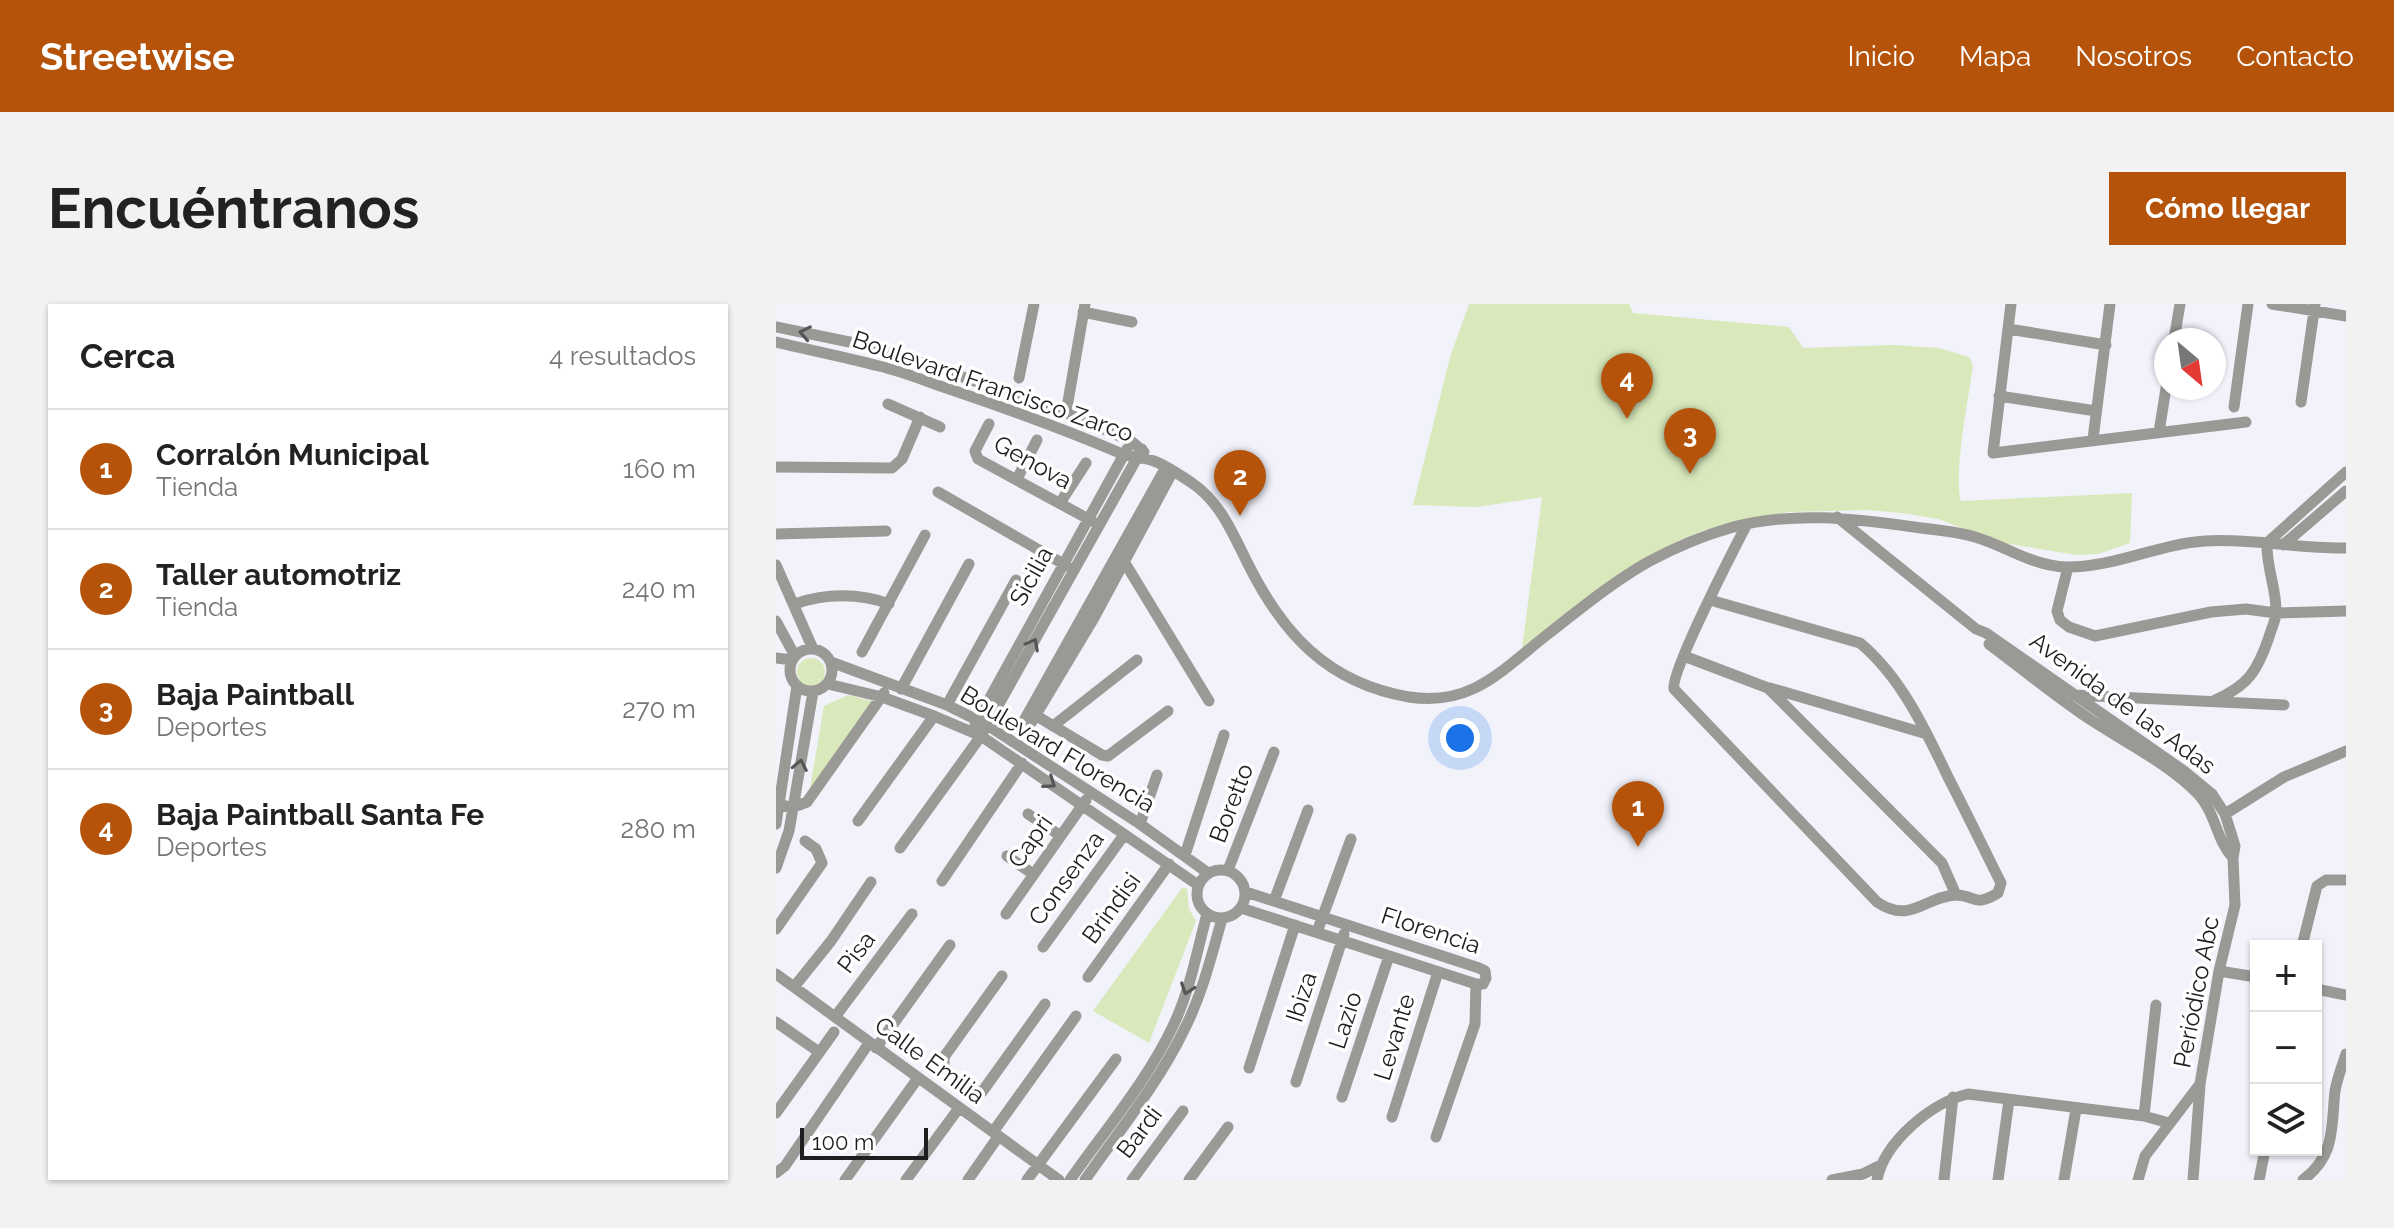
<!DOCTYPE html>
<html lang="es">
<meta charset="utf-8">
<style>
:root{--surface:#fff;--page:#f2f2f2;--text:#222;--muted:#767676;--line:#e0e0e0;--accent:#b45309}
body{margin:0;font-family:Raleway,sans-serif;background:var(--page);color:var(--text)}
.controls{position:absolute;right:24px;bottom:24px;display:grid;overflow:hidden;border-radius:0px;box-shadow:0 2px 6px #0004}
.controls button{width:72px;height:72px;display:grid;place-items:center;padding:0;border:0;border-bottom:2px solid var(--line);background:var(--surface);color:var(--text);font:40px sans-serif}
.compass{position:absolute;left:1378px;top:24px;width:72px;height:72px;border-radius:50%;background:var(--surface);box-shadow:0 2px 6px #0004;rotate:151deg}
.scale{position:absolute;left:24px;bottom:20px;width:128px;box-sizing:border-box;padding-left:8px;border:4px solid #1d1e20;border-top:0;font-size:22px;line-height:28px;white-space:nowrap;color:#1d1e20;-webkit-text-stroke:6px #fff;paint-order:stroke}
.you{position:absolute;left:684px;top:434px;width:28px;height:28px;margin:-20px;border:6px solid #fff;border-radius:50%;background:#1a73e8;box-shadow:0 0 0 12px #1a73e833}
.badge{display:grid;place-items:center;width:52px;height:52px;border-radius:50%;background:var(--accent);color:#fff;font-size:26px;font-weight:700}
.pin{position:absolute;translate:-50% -66px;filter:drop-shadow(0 2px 4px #0008)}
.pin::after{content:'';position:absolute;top:42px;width:28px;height:24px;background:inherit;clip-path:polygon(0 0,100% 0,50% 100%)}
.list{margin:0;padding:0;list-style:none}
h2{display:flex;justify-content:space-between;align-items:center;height:104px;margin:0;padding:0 32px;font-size:34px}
h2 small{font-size:26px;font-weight:400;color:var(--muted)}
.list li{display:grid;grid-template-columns:52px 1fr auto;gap:24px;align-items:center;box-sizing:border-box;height:120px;padding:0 32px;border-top:2px solid var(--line)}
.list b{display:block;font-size:30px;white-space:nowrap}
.list p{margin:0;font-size:26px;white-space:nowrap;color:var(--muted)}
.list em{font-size:26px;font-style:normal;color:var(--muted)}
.icon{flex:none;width:44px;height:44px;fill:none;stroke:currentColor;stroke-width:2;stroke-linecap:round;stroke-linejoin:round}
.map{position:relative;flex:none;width:1570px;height:876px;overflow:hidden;border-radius:0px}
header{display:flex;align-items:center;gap:48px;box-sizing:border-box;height:112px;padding:0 40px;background:var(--accent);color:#fff}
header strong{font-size:38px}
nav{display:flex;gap:44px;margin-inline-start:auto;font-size:28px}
.intro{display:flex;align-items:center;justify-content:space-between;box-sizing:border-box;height:192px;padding:0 48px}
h1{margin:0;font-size:56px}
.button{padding:20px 36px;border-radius:0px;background:var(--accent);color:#fff;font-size:28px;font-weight:700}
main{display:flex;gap:48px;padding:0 48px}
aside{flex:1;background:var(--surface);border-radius:0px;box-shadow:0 2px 6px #0004}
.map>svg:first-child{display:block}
</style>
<header>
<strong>Streetwise</strong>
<nav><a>Inicio</a><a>Mapa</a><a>Nosotros</a><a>Contacto</a></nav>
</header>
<div class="intro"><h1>Encuéntranos</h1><a class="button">Cómo llegar</a></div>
<main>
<aside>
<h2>Cerca<small>4 resultados</small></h2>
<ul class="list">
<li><span class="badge">1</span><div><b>Corralón Municipal</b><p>Tienda</p></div><em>160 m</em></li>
<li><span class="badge">2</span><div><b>Taller automotriz</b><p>Tienda</p></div><em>240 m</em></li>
<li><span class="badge">3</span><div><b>Baja Paintball</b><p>Deportes</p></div><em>270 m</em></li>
<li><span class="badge">4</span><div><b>Baja Paintball Santa Fe</b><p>Deportes</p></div><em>280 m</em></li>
</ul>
</aside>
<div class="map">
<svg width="1570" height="876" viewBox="0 0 1570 876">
<rect width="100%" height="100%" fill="#f1f2fa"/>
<!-- green -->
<path fill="#d9e9bc" d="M693,0H853L857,9L1013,23L1027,44L1118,41L1163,44L1193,53L1197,61C1193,92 1177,171 1185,197L1356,189L1354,239L1322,250L1301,251L1226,239L1162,215L1133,210L1093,206L1013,208L928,226L902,237L860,260L746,344L766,193L702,203L637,201L674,53Z
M21 368a14 14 0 1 1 28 0a14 14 0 1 1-28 0Z
M72,391L100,398L41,487L34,484L48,402Z
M406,584H411L413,605L420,617L373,739L317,707Z"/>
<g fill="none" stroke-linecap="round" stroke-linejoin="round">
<!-- minor -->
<path stroke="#9b9996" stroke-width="11" d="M1235,0L1217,149L1470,118
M1496,0L1570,12
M307,8L356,18
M0,23L88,41L135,55L290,109L355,137L368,148
M1233,25L1330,41
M1398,36L1404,0
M0,38C34,46 69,53 103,62C129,68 154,79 179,87C235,106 290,126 344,149C356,154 367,153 378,157C391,162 404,171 416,179C444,198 456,228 471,258C506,329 551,379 633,393C696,403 727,365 772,330C804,305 837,278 872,258C898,244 926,232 954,224C1016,207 1075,214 1138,223C1158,226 1179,227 1199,233C1230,242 1256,262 1290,263C1337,264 1382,240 1429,237C1476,234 1523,245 1570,244
M243,74L258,0
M1223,92L1320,107
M1525,98L1539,0
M112,100L164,123
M1458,103L1472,0
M290,109L309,0
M213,120L199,147L202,155L316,217
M1383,128L1390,84
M1317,135L1334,0
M0,163L116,164L126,155L144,113
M390,163L245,422L247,426L252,424L318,314L397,167
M241,175L261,136
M162,188L291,262
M284,199L310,159
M1061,213L1200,325L1210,329L1408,467L1436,490L1449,510L1459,542L1457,554L1459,601L1443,667L1424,780L1369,852L1362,876
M0,230L110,227
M1507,241L1570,187
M346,254L433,397
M0,261L37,345
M1292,263L1281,307L1284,316L1293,323L1319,332L1435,308L1470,305L1500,309L1570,307
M934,296L1084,339C1125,373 1149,425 1172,473C1190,508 1207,543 1225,579L1222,589C1197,604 1200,591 1180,591C1149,592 1135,621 1101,598L898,385C894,369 959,243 971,220
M19,300C48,289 85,289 113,300
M0,317L19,352
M1213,340C1246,365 1278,391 1312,414C1348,438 1392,459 1422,490C1440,509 1440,536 1457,554
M14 366a21 21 0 1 1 42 0a21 21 0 1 1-42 0Z
M86,348L149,231
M908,352L992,384L1166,559L1180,591
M0,354L16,356
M55,358L171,401L211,421L364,520L432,569
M52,380L106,393L158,412L205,432L422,581
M994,384L1151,430
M125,385L193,260
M1298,391L1508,401
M1437,397C1472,382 1481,368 1493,333C1495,325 1500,316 1500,309C1501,286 1490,263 1491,239L1570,168
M171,401L240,276
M254,408L326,451L332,452L392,407
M199,421L351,145
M277,422L361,356
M4,500L15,504L31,498L108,389
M252,510L285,532
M1449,510L1508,473L1570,447
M82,517L158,412
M0,520L21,382
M364,520L381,471
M124,544L205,432L366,145
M409,551L448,431
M231,552L257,570
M0,564L13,527L37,388
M421 590a24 24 0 1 1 48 0a24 24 0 1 1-48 0Z
M452,566L498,448
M166,577L246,459
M498,597L532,506
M465,604L700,680H707L710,674L709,667L703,664L470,588
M230,610L310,496
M0,625L46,559L40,545L29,537
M541,628L575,535
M1526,642L1541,582L1550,576H1570
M267,643L348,531
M1443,667L1480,673
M0,670L283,876
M226,672L168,753V762C176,773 192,786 206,788L269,700
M312,673L393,560
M18,683L55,637L95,578
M1540,685L1570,691
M1380,701L1368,812L1393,819
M59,713L136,610
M0,718L43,748
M100,744L174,641
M473,764L519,621
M520,778L568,630
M566,793L613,652
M0,809L58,728
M616,813L662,668
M217,828L300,712
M660,833L699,720L700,680
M0,869L9,862L93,739
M69,876L142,774
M130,876L183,804
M192,876L222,833
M251,876L340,755
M294,876C329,826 371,777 397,722C414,687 421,647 431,610
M309,876C343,827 382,780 408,726C426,691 435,653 446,615
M356,876L407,807
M413,876L452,823
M1056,876L1087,870L1103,862
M1101,876C1108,838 1156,798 1192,790L1368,812
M1168,876L1177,793
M1222,876L1233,796
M1288,876L1300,805
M1417,876L1424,781
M1483,876L1489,846
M1527,876C1560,851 1555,824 1559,787C1561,775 1566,762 1570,750"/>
</g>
<!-- one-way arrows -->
<defs><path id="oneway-chevron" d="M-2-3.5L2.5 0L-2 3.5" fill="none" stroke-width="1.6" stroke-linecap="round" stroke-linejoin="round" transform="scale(2)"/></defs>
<g stroke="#565555">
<use href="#oneway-chevron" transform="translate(29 29) rotate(-169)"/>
<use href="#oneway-chevron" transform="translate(257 340) rotate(-61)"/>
<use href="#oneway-chevron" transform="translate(24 461) rotate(-79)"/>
<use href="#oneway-chevron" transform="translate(274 479) rotate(35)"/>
<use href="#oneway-chevron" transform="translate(411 685) rotate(109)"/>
</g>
<g text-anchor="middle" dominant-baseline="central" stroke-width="7" stroke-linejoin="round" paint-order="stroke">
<!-- street labels -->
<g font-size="24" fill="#1d1e20" stroke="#fff">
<text transform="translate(217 82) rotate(19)">Boulevard Francisco Zarco</text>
<text transform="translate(257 158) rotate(29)">Genova</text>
<text transform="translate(255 272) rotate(-61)">Sicilia</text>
<text transform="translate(1347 399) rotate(36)">Avenida de las Adas</text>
<text transform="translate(282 445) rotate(31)">Boulevard Florencia</text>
<text transform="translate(455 499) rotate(-69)">Boretto</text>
<text transform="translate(254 537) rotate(-55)">Capri</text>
<text transform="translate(290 574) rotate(-54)">Consenza</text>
<text transform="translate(335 604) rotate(-54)">Brindisi</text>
<text transform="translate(655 626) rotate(18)">Florencia</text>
<text transform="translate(80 648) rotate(-53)">Pisa</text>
<text transform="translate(1420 688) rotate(-79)">Periódico Abc</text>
<text transform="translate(525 693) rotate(-72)">Ibiza</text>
<text transform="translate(569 716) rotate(-72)">Lazio</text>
<text transform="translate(618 733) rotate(-73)">Levante</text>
<text transform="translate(154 756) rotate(36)">Calle Emilia</text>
<text transform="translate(363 828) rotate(-53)">Bardi</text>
</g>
</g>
</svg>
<div class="controls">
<button>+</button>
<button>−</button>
<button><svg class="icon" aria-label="layers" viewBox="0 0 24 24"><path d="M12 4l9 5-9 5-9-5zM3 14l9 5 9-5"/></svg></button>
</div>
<svg class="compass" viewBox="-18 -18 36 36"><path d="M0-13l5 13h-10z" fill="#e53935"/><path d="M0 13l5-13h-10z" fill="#767676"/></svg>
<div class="scale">100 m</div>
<div class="you"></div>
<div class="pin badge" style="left:862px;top:543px">1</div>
<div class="pin badge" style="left:464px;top:212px">2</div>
<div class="pin badge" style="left:914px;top:170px">3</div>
<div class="pin badge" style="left:851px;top:115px">4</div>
</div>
</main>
